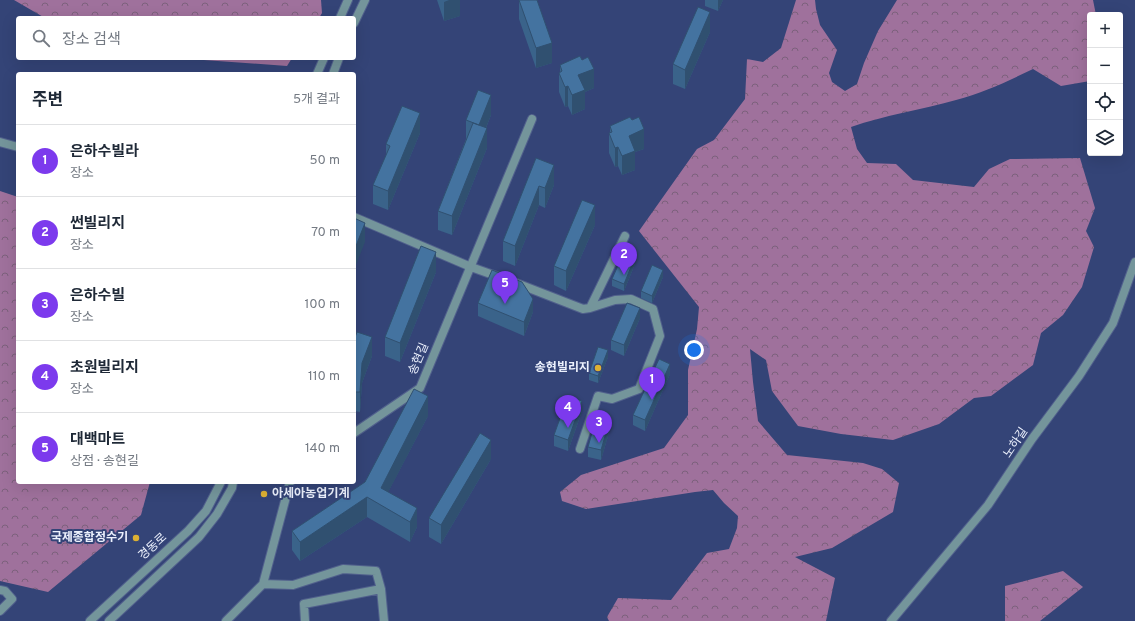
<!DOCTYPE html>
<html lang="ko">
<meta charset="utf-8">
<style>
:root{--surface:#fff;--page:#f2f2f3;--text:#1f2937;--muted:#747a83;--line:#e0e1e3;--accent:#7c3aed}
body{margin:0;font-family:Overpass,"Noto Sans KR",sans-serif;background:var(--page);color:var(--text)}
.controls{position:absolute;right:12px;top:12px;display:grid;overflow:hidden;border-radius:4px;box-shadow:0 4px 16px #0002}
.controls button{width:36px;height:36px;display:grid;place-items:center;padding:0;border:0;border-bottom:1px solid var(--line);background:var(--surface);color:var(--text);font:20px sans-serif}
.you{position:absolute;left:694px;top:350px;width:14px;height:14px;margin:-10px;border:3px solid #fff;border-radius:50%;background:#1a73e8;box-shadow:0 0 0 6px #1a73e833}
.badge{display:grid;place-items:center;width:26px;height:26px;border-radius:50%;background:var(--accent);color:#fff;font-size:13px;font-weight:700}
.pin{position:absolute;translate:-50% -33px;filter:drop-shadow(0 1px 2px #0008)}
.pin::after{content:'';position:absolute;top:21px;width:14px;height:12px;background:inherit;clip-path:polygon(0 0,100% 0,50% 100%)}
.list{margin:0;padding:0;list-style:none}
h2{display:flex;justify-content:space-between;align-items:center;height:52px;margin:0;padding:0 16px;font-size:17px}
h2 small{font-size:13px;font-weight:400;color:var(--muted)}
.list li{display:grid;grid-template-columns:26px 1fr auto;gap:12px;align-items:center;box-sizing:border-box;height:72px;padding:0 16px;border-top:1px solid var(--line)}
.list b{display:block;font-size:15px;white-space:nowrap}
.list p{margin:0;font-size:13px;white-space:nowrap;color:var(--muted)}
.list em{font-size:13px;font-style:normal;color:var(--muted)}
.icon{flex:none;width:22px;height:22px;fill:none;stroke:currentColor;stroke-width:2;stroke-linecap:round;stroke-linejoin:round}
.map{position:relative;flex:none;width:1135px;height:621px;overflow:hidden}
.search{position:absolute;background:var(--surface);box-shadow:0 4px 16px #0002;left:16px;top:16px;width:340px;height:44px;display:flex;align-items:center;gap:10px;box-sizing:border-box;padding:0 14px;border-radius:4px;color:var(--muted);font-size:15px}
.panel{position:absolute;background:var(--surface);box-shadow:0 4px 16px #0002;left:16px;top:72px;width:340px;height:412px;border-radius:4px}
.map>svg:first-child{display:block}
</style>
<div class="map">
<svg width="1135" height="621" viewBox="0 0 1135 621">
<defs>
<pattern id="forest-crowns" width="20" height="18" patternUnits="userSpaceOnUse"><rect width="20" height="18" fill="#9f719c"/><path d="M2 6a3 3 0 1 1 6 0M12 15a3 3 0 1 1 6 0" fill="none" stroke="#7c617c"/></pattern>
</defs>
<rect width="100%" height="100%" fill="#344477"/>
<!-- forest -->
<path fill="url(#forest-crowns)" d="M14,0H321L322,13L319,18H45Z
M796,0H815L816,9L820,25L837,50L829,73L832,82L845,91L857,84L864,63L878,31L897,0H1093L1096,15H1090V81L1061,86L1033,69C1008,81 983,93 956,100C921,110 885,115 851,127L857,149L867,163L896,164L913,180L974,187L989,169L1010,159L1080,158L1095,208L1086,231L1094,247L1082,287L1063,315L1041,333L1033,365L991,396L974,398L939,424L893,440L841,434L798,426L772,391L766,360L750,349L753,382L758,421L787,455L863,463L882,469L899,483L893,512L832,548L795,557L835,578L826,621H609L607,617L618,598L671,600L707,553L729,549L737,528L738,516L724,503L713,490L695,492L586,509L562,501L560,492L581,475L664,448L688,415V370L697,329L699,307L639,231L697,149L714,140L745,99L747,59L763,62L781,48Z
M176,58H292L287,66Z
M0,191L18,197V482H150L141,515L48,592L0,581Z
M1063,571L1083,587L1040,621H1005V586Z"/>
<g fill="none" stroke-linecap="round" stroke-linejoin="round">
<defs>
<path id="minor" d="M354,217L471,267L499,277
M516,283L583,309L590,308L625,236
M354,433L420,388L532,119
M580,449L598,396L612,399L639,389L660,336L653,309L631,299L615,300L590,308
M263,584L290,482
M0,590L5,591L12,599L0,611
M226,621L263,584L293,585L343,569L376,571L381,589L384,621
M305,621L304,604L381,589
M891,621L988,505L1032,439L1079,376L1113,323L1135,262"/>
<path id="tertiary" d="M340,18L348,0
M354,23L365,0
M317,74L324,58
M333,74L339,58
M0,142L18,147
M90,621L188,531L206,511L221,482
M109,621L199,537L217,514L232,488L233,482"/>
</defs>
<!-- minor casing -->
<use href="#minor" stroke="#51608c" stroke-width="10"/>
<!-- tertiary casing -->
<use href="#tertiary" stroke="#51608c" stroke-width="10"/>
<!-- minor -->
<use href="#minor" stroke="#74959b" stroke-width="8"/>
<!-- tertiary -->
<use href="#tertiary" stroke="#74959b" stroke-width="8"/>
</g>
<!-- wall -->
<path fill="#3a638a" d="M437,0H460V16L444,21Z
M519,0L552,63L536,68L519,19Z
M705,0H723L718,11L705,6Z
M710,32L685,89L673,84V64Z
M560,65L594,88L585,92V109L572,115L568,106L565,107L559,92V73L560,72Z
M491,115L486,128L487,148L452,235L438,230V211L466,139V120Z
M610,126L644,149L635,152V170L622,175L618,166L615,167L609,153V133H610Z
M420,133L388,210L373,204V185L386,156V144Z
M536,158L554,185L545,208L539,205L515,266L503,261V241Z
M595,225L566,291L554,285V266Z
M635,264L624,291L612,286V279Z
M436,272L400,362L385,356V337Z
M663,277L652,303L641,298V291Z
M478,303L533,312L524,336L478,316Z
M640,318L624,356L611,350V340Z
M354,340L372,356L362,383L360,412L354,411Z
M608,357L598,383L589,380V373Z
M670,374L645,431L633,425V415Z
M582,411L568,451L554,446V435Z
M428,416L388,492L417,527L410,542L367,517L300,561L292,550V531L365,482Z
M610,429L601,460L588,457V447Z
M491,459L441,544L429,537V518Z"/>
<!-- shaded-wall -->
<path fill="#305070" d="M449,0H460V16L444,21V2Z
M718,0H723L718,11Z
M710,12V32L685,89V70Z
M552,43V63L536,68V48Z
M594,69V88L585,92V109L572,115V95L578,75Z
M568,86V106L565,107V87Z
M491,95V115L479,145V125Z
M420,113V133L388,210V191Z
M487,128V148L452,235V216Z
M644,129V149L635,152V170L622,175V156L629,136Z
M618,147V166L615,167V148Z
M554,165V185L545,208V188Z
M539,186V205L515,266V246Z
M595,205V225L566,291V271Z
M365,223V242L354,270V251Z
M436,252V272L400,362V343Z
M635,257V264L624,291V284Z
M663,270V277L652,303V296Z
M533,299V312L524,336V322Z
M640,308V318L624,356V345Z
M372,337V356L362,383L360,412V392L362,363Z
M608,350V357L598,383V376Z
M670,364V374L645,431V420Z
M428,396V416L381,506V488Z
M582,401V411L568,451V440Z
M610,419V429L601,460V450Z
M491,440V459L441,544V525Z
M367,497V517L300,561V542Z
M417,508V527L410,542V522Z"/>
<!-- building -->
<path fill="#4473a0" stroke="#305070" d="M519,0H537L552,43L536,48Z
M698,7L710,12L685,70L673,64Z
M580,56L582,60L588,57L594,69L578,75L585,90L572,95L568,86L565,87L559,73L562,71L560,65Z
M478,90L491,95L479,125L466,120Z
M402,106L420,113L388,191L373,185L390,146L386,144Z
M630,117L632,120L639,117L644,129L629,136L635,151L622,156L618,147L615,148L609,133L612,132L610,126Z
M473,123L487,128L452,216L438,211Z
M536,158L554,165L545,188L539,186L515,246L503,241Z
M582,200L595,205L566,271L554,266Z
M354,218L365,223L354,251Z
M421,246L436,252L400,343L385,337Z
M624,252L635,257L624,284L612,279Z
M652,265L663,270L652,296L641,291Z
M492,270L522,282L533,299L524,322L478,303Z
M627,303L640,308L624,345L611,340Z
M357,332L372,337L362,363L360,392H354V340Z
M598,347L608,350L598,376L589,373Z
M659,359L670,364L645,420L633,415Z
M414,389L428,396L381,488L417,508L410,522L367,497L300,542L292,531L365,482Z
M568,396L582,401L568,440L554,435Z
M597,415L610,419L601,450L588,447Z
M480,433L491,440L441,525L429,518Z"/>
<!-- markers -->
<g fill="#ddb133" stroke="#344477" stroke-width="1.5">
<circle cx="598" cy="368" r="4"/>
<circle cx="264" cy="494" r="4"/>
<circle cx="136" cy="538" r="4"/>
</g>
<g text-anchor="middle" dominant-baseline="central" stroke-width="4" stroke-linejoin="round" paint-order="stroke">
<!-- street labels -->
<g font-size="12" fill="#ecf1fd" stroke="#344477">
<text transform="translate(419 359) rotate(-67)">송현길</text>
<text transform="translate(1016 443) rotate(-56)">노하길</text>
<text transform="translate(153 547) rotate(-42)">경동로</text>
</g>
<!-- poi labels -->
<g font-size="12" font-weight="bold" fill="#ecf1fd" stroke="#344477" text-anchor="end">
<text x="590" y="368">송현빌리지</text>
<text x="272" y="494" text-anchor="start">아세아농업기계</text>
<text x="128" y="538">국제종합정수기</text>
</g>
</g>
</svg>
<div class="controls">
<button>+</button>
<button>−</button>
<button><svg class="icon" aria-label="locate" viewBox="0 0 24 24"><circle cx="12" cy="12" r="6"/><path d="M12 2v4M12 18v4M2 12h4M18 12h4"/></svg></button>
<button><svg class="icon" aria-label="layers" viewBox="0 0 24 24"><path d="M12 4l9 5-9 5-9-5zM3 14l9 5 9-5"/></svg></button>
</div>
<div class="you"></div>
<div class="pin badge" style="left:652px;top:400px">1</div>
<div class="pin badge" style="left:624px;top:275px">2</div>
<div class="pin badge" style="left:599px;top:443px">3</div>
<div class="pin badge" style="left:568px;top:428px">4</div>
<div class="pin badge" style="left:505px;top:304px">5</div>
<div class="search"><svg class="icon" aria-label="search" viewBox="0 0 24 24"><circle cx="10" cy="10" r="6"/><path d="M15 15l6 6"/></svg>장소 검색</div>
<section class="panel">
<h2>주변<small>5개 결과</small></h2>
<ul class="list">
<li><span class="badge">1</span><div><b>은하수빌라</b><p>장소</p></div><em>50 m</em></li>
<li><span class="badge">2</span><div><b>썬빌리지</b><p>장소</p></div><em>70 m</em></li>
<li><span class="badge">3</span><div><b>은하수빌</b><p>장소</p></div><em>100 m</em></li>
<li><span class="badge">4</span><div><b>초원빌리지</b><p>장소</p></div><em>110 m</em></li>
<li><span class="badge">5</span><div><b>대백마트</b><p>상점 · 송현길</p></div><em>140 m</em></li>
</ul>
</section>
</div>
